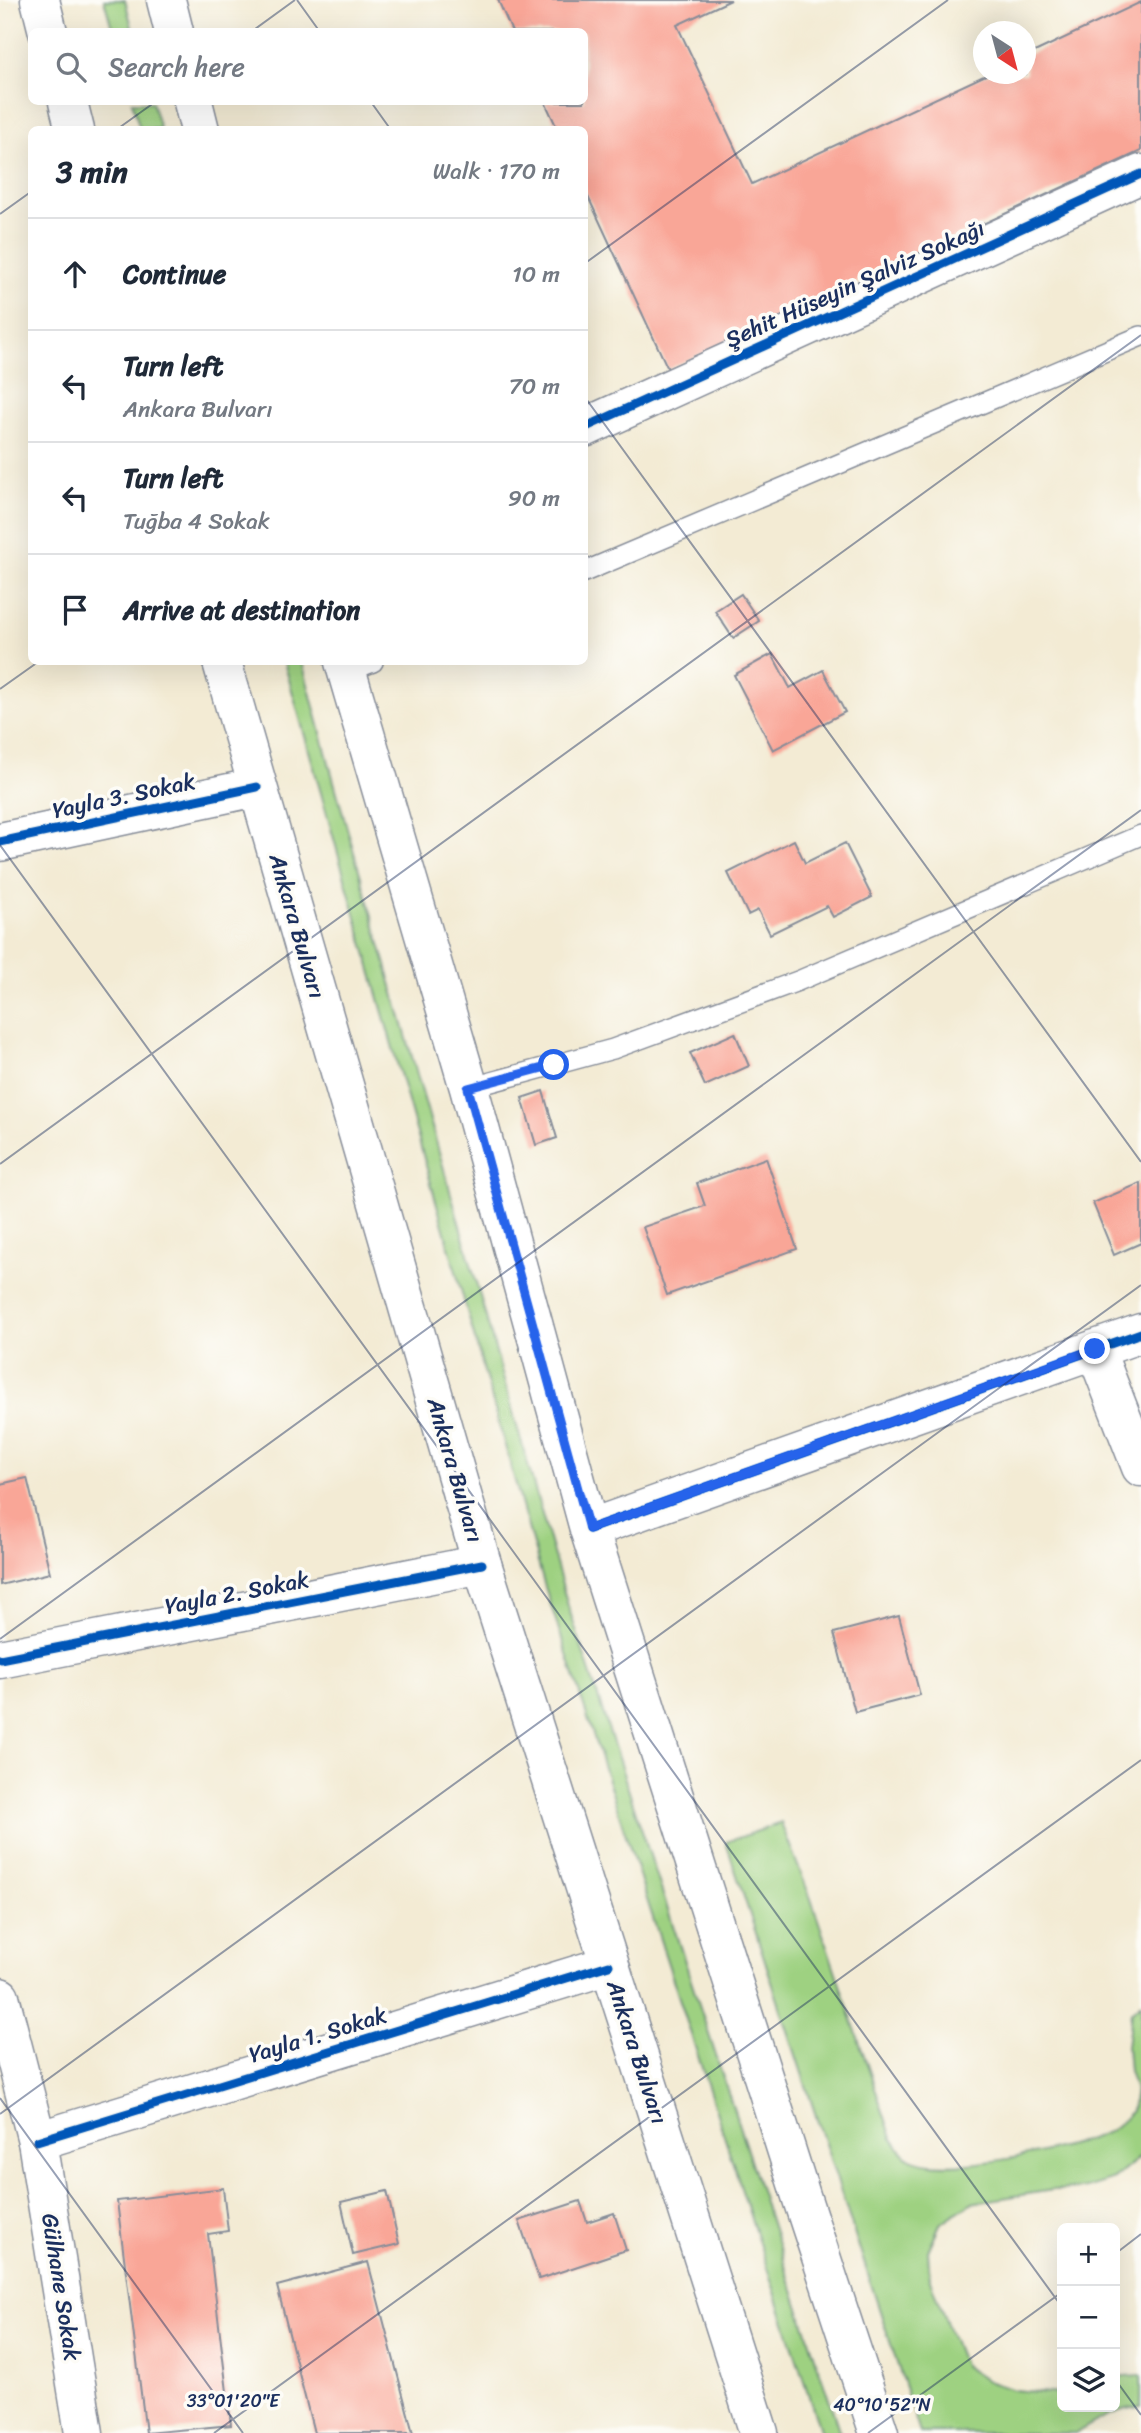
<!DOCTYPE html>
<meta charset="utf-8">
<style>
:root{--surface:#fff;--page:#f6f6f7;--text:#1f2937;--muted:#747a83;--line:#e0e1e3}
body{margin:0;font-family:Sriracha,sans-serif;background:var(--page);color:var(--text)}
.controls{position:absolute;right:21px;bottom:21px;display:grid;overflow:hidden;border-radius:10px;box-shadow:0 7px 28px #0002}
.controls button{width:63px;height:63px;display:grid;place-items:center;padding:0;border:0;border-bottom:2px solid var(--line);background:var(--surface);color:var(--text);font:35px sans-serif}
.compass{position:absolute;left:973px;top:21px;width:63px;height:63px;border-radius:50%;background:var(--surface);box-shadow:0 7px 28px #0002;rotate:144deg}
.stop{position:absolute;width:21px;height:21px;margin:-16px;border:5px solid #2563eb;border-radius:50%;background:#fff}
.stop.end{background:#2563eb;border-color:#fff;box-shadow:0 2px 7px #0008}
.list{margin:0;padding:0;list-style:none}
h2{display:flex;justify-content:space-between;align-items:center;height:91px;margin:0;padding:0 28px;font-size:30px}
h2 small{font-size:23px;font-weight:400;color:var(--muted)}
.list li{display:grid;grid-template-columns:46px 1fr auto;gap:21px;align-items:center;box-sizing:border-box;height:112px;padding:0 28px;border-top:2px solid var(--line)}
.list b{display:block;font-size:26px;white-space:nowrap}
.list p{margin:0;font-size:23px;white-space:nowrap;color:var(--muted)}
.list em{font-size:23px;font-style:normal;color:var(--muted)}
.icon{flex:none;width:38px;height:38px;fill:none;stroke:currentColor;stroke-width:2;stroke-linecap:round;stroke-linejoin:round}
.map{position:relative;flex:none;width:1141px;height:2433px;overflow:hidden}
.search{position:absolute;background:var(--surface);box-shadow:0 7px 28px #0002;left:28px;top:28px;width:560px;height:77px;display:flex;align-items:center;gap:18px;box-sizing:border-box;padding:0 24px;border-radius:10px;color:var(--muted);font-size:26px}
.panel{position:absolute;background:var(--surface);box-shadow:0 7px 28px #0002;left:28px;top:126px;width:560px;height:539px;border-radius:10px}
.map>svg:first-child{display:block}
</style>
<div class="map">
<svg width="1141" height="2433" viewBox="0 0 1141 2433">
<rect width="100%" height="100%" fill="#fdfcf7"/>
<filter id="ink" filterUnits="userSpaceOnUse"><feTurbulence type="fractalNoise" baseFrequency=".0143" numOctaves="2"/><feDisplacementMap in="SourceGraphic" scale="14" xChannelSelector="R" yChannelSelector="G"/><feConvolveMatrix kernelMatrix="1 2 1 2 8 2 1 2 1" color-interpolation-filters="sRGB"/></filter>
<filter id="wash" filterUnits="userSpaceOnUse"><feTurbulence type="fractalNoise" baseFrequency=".00686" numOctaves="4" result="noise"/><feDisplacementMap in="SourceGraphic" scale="28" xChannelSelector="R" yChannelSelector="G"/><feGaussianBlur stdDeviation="1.57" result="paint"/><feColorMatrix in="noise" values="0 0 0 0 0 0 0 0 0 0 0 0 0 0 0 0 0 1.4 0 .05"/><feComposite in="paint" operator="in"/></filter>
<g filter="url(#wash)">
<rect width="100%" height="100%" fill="#f3ebd4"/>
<!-- green -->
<path fill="#9ed181" stroke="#5c8070" stroke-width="2" d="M104,0H125L133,31H113Z
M132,102H152L160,129H140Z
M284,662H302L336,789L568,1606L840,2433H821L544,1584Z
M781,1823L811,1899L892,2138C897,2144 903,2155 910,2158C944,2178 1071,2149 1107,2132C1116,2128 1124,2118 1132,2111L1135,2089L1129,2071L1127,2047L1131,2012L1141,2003V2156L1114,2179L1083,2189L1053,2190L971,2203L940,2224L928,2251L930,2280L963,2365L987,2381L1013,2390L1062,2394V2407H1115V2379L1123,2376L1141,2375V2407C1118,2408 1096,2421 1076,2433H920L726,1842Z"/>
<g id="blocks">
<!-- building -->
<path fill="#f9a697" d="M498,0H731L677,25L752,184L988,74H1026V56L1141,2V151L668,369L584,188V130H558L545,102H584V32H512Z
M741,594L759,621L733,638L715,611Z
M772,654L790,688L823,670L845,712L773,750L734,675Z
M794,840L805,863L845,843L872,897L833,917L827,906L770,934L758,910L748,915L728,873Z
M735,1033L749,1066L705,1086L690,1053Z
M543,1091L557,1138L536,1145L522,1098Z
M766,1158L797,1249L667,1295L643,1227L705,1206L697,1183Z
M1141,1183V1243L1114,1255L1093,1203Z
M27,1478L50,1573L0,1585V1484Z
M899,1616L920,1695L855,1712L834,1633Z
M223,2188L228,2231L208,2234L231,2425L146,2433L117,2201Z
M387,2191L399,2244L353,2255L341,2202Z
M580,2201L587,2222L614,2213L626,2250L539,2279L519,2221Z
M368,2262L413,2433H314L277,2286Z"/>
</g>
</g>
<g filter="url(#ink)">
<use href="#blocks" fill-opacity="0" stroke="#878d99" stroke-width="2"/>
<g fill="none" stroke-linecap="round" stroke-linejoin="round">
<defs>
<path id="service" d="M584,572L1141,336
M347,672L373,662
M469,1088L613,1049L798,981L1141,835"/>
<path id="minor" d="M584,428L1141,174
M0,842L257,787
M1095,1349L1141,1467
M589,1529L1141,1333
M0,1659L482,1564
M84,2433L37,2141L609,1965"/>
<path id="tertiary" d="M0,1997L37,2141"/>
<path id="secondary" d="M40,0L48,32
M166,0L174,32
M68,102L75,130
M193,102L200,130
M222,662L482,1564L759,2433
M344,662L469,1088L589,1529L802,2199L879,2433"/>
</defs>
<!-- service casing -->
<use href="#service" stroke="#878d99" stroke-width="22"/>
<!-- minor casing -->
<use href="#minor" stroke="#878d99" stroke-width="41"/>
<!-- tertiary casing -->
<use href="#tertiary" stroke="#878d99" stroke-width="41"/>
<!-- secondary casing -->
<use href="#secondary" stroke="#878d99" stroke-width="41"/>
<!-- service -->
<use href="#service" stroke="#fff" stroke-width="19"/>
<!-- minor -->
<use href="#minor" stroke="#fff" stroke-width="38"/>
<!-- tertiary -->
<use href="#tertiary" stroke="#fff" stroke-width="38"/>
<!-- secondary -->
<use href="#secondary" stroke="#fff" stroke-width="38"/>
<defs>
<path id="cycleway" d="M584,428L1141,174
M0,842L257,787
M589,1529L1141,1333
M0,1659L482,1564
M37,2141L609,1965"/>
</defs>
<!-- cycleway casing -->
<use href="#cycleway" stroke="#fdfcf7" stroke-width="13"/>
<!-- cycleway -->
<use href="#cycleway" stroke="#0057b8" stroke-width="9"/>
</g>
</g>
<g fill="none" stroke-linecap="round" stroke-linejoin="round" filter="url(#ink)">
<!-- route -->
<path stroke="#2563eb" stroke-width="9" d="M554,1065L468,1088L589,1529L1095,1349"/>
</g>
<!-- ticks -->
<path fill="none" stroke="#1b2f5e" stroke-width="2" stroke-opacity="0.45" d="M297,0L320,32M251,32L295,0M371,102L391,130M116,130L155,102M0,214L32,191M584,264L948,0M584,396L1141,1162M0,689L38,662M0,845L1062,2307M0,1164L1141,335M0,1639L1141,810M0,2098L243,2433M0,2114L1141,1285M1115,2254L1141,2234M1115,2379L1141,2415M214,2433L1141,1760M868,2433L1062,2292"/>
<g text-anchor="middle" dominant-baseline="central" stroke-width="7" stroke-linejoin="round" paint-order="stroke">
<!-- street labels -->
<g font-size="23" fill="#1b2f5e" stroke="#fdfcf7">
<text transform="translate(855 284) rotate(-24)">Şehit Hüseyin Şalviz Sokağı</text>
<text transform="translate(124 796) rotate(-12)">Yayla 3. Sokak</text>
<text transform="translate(297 926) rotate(74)">Ankara Bulvarı</text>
<text transform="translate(455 1470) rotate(74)">Ankara Bulvarı</text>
<text transform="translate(237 1593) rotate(-11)">Yayla 2. Sokak</text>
<text transform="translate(318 2035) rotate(-17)">Yayla 1. Sokak</text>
<text transform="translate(637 2052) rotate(72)">Ankara Bulvarı</text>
<text transform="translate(61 2287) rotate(81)">Gülhane Sokak</text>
</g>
</g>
<g font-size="18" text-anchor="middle" fill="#1b2f5e" stroke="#fdfcf7" stroke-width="7" stroke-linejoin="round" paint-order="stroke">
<text x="233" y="2407">33°01'20"E</text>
<text x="882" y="2411">40°10'52"N</text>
</g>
</svg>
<div class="controls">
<button>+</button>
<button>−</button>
<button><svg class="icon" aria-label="layers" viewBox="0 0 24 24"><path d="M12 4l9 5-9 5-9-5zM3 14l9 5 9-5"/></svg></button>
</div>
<svg class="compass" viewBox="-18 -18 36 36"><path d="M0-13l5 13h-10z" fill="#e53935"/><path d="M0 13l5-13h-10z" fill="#747a83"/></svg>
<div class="stop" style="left:554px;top:1065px"></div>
<div class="stop end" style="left:1095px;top:1349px"></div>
<div class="search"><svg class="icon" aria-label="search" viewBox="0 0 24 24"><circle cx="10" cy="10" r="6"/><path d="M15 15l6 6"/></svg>Search here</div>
<section class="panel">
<h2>3 min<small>Walk · 170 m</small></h2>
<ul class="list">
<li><svg class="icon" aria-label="ahead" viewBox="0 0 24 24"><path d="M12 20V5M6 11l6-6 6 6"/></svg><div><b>Continue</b></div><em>10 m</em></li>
<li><svg class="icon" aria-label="left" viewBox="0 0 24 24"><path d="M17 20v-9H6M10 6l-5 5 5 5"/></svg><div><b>Turn left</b><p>Ankara Bulvarı</p></div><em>70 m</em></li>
<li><svg class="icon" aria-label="left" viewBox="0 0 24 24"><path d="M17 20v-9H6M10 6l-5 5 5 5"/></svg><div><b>Turn left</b><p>Tuğba 4 Sokak</p></div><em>90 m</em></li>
<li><svg class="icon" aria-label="arrive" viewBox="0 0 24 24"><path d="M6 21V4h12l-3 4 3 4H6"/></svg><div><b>Arrive at destination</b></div></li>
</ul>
</section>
</div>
